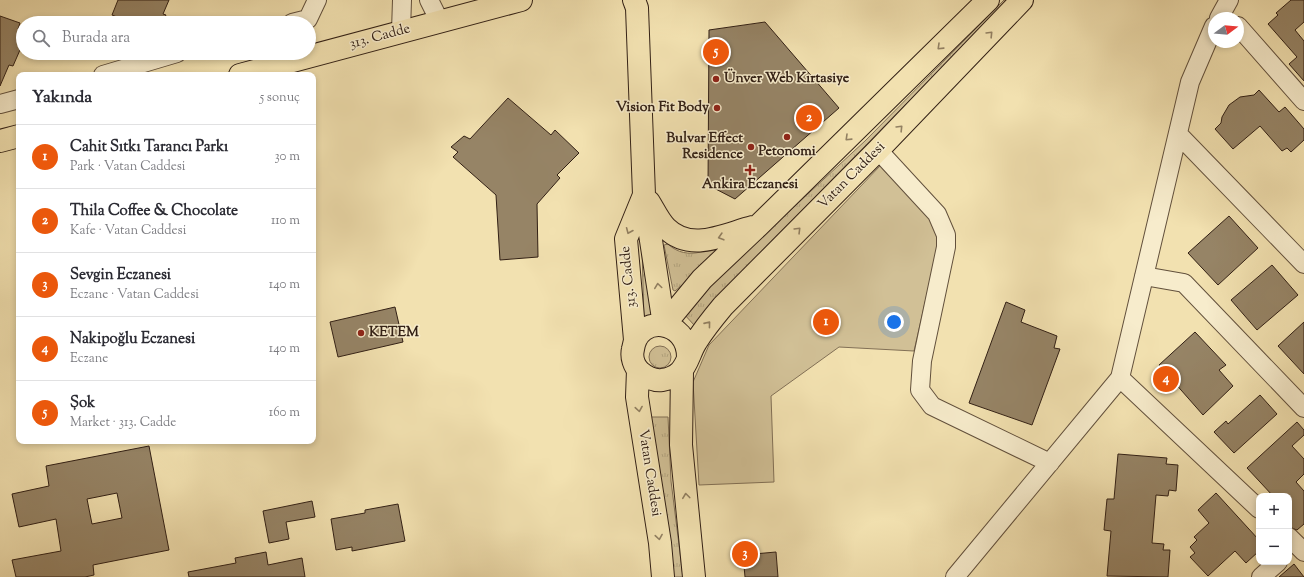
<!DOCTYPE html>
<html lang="tr">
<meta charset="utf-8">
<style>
:root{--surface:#fff;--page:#f2f2f3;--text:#2b2b33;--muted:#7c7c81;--line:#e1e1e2;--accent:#ea580c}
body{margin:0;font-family:"Sorts Mill Goudy",serif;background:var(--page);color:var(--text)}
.controls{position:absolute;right:12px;bottom:12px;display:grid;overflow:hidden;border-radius:8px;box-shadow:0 2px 6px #0003}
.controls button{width:36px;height:36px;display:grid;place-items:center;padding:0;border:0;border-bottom:1px solid var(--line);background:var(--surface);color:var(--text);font:20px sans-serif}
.compass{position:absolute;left:1208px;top:12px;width:36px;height:36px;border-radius:50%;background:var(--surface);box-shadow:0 2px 6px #0003;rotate:74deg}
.you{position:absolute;left:894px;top:322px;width:14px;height:14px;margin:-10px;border:3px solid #fff;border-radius:50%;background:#1a73e8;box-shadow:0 0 0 6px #1a73e833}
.badge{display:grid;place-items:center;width:26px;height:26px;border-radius:50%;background:var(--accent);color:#fff;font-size:13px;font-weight:700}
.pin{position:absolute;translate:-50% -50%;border:2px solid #fff;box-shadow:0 1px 4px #0006}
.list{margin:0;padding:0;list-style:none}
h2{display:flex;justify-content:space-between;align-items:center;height:52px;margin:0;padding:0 16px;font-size:17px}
h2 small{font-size:13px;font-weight:400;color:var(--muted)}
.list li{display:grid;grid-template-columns:26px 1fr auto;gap:12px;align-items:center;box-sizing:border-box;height:64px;padding:0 16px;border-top:1px solid var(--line)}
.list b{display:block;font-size:15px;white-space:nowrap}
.list p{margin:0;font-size:13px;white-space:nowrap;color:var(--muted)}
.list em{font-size:13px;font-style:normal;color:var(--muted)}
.icon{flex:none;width:22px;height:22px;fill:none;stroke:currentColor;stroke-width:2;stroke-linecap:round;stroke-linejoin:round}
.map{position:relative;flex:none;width:1304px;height:577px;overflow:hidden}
.search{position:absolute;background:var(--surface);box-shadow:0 2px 6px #0003;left:16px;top:16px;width:300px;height:44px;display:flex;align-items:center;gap:10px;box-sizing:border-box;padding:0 14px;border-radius:22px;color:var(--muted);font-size:15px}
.panel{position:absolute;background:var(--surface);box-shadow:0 2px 6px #0003;left:16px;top:72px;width:300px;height:372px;border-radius:8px}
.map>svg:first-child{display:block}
</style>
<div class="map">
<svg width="1304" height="577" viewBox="0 0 1304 577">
<defs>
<pattern id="grass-tufts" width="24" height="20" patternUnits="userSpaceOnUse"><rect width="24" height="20" fill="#d1c096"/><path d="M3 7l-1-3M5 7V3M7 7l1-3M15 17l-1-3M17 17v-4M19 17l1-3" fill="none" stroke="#b4a580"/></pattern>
</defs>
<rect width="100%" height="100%" fill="#f2e1b0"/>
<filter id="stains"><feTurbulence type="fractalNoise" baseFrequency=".005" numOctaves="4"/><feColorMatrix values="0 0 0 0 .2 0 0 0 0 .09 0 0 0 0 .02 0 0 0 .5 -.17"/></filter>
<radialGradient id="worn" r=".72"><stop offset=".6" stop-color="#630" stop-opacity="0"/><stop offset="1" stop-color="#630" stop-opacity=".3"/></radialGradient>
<!-- grass -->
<path fill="url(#grass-tufts)" stroke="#827056" d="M1004,0H1008L724,290L695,326L683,313L755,243L866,140Z
M735,240L675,291L673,290L664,245L668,244C688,263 712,248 735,240Z
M642,250L659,313L644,319Z
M649 357a11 11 0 1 1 22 0a11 11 0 1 1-22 0Z
M649,417H668L671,481L683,577H671Z"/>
<!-- park -->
<path fill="#d1c096" stroke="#827056" d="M880,166L930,219L939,241L914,351L839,347L771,396L774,482L699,485L693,382L709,345Z"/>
<!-- building -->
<path fill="#968466" stroke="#322015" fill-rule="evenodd" d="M118,0H169L163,14L166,15L162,23H115L117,17L112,15Z
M1291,0H1304V22L1295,30L1304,41V81L1289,64L1297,57L1268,24L1278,15L1276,13Z
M0,16L20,23L18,29L23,31V43L13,66L9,65L0,86Z
M765,22L839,108L735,199L708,185L709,30Z
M1259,90L1279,112L1285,107L1304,129V140L1291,152L1287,148L1282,151L1260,126L1233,149L1215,129L1221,123L1222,117L1229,105L1240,97L1254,95Z
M508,98L551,135L555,130L579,153L557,175L560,178L537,204L538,257L500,260L496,195L453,157L458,152L451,147L464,136L470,139Z
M1229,216L1258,248L1218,285L1188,253Z
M1272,265L1298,295L1257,330L1231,300Z
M1006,302L1025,310L1021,322L1057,336L1054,348L1060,349L1032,425L969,403Z
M395,307L403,342L338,357L330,322Z
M1304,322V374L1278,346Z
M1195,332L1226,365L1219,370L1233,386L1203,415L1159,365Z
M1260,395L1277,414L1234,453L1214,432L1226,421L1228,424Z
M1297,422L1304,430V435L1292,446L1304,459V474L1296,482L1304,491V524L1297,530L1289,527V496H1273L1247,468Z
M149,446L169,550L93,565L94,575L85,577H16L12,560L61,551L56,519L19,527L12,494L49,486L46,466ZM117,493L122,518L92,524L87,499Z
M1118,454L1167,458L1166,464L1178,465L1176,491L1169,490L1168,496L1156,495L1152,543L1164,544L1163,550H1170L1168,577L1107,576L1111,531L1104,530L1107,499H1114Z
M1216,493L1259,540V551L1246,563L1235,551L1208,576L1190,557L1195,553L1190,547L1197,540L1194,537L1209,523L1198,510Z
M312,501L315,517L286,522L289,539L269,543L263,511Z
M398,504L405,541L352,551V547L336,550L331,519L365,513V510Z
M266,552L268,565L302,558L305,577H189L188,572L236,563L235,558Z
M776,552L778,577H745L743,555Z
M1294,564L1304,577H1279Z"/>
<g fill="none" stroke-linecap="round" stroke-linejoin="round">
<defs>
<path id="minor" d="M429,0L439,20
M1219,18L1229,0
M292,23L308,19L317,0
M1238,26L1304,101
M401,31L402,0
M103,75L177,53
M0,104L19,99
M1178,134L1304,264
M878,150L937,214L946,235V247L922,361L920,390L932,406L1050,463
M1144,276L1184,283L1304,408
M1120,378L1259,509
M1289,537L1304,552
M955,577L1120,378L1190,82L1214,26
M1261,577L1278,562"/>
<path id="major" d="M634,0L637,8L644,195L664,325
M240,75L521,0
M0,141L19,136
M649,202C654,210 659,221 666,228C691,253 725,234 753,227
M664,325L702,279L758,226L988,0
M635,340L626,239L644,195
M688,357C688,319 638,313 633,349C631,357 634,366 640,372C646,377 653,381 662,380C669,379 675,377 680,372C688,364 690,351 696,342C704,329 713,318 723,306L878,150L1022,0
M638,370L637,397L660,543L663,577
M682,371L681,445L694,577"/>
</defs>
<!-- minor casing -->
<use href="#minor" stroke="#62503c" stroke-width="20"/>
<!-- major casing -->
<use href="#major" stroke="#322015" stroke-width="24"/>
<!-- minor -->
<use href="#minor" stroke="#f7eccc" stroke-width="18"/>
<!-- major -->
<use href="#major" stroke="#f2e1b0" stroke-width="22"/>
</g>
<!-- one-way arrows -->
<defs><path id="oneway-chevron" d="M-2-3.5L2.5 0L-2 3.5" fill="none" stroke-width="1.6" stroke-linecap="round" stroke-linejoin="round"/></defs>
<g stroke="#928062">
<use href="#oneway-chevron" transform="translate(990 34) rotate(-46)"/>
<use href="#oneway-chevron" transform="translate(940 47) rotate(136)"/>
<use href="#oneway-chevron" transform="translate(900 128) rotate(-46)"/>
<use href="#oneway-chevron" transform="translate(848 138) rotate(136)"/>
<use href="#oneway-chevron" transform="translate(798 230) rotate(-45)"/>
<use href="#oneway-chevron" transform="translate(629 231) rotate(113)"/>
<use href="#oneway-chevron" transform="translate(721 237) rotate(164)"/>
<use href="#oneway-chevron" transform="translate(658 286) rotate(-98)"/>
<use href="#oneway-chevron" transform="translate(708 324) rotate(-51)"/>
<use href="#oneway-chevron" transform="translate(639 409) rotate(81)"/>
<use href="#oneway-chevron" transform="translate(686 496) rotate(-97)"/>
<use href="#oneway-chevron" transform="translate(659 537) rotate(81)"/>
</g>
<!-- markers -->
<g fill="#8f2418" stroke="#f7eccc" stroke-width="1.5">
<circle cx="716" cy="79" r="4"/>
<circle cx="717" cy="108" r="4"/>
<circle cx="787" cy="137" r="4"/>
<circle cx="751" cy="147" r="4"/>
<path d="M748 164h4v4h4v4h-4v4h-4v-4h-4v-4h4z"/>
<circle cx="361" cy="333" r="4"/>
</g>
<g text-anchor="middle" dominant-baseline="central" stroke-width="3" stroke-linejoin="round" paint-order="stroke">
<!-- street labels -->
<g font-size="14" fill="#322015" stroke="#f7eccc">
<text transform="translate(380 37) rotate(-15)">313. Cadde</text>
<text transform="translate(852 176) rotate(-45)">Vatan Caddesi</text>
<text transform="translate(629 277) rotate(-96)">313. Cadde</text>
<text transform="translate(649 473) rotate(81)">Vatan Caddesi</text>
</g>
<!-- poi labels -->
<g font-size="14" font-weight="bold" fill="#322015" stroke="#f7eccc" text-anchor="start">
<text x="724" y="79">Ünver Web Kırtasiye</text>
<text x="709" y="108" text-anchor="end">Vision Fit Body</text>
<text x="743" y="139" text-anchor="end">Bulvar Effect<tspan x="743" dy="16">Residence</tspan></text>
<text x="787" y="152" text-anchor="middle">Petonomi</text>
<text x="750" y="185" text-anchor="middle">Ankira Eczanesi</text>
<text x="369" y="333">KETEM</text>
</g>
</g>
<rect width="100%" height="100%" filter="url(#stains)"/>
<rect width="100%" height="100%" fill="url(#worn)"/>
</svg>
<div class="controls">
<button>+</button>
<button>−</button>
</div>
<svg class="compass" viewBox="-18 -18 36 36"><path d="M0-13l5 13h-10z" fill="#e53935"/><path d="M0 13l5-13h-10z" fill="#7c7c81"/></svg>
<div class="you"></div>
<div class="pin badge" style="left:826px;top:322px">1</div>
<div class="pin badge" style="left:809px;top:118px">2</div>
<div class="pin badge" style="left:745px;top:554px">3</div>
<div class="pin badge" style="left:1166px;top:379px">4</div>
<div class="pin badge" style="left:716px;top:52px">5</div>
<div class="search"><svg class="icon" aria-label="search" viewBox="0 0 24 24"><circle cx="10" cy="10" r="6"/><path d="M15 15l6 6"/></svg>Burada ara</div>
<section class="panel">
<h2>Yakında<small>5 sonuç</small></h2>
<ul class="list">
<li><span class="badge">1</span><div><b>Cahit Sıtkı Tarancı Parkı</b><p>Park · Vatan Caddesi</p></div><em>30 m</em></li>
<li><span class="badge">2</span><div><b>Thila Coffee &amp; Chocolate</b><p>Kafe · Vatan Caddesi</p></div><em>110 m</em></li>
<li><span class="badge">3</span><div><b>Sevgin Eczanesi</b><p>Eczane · Vatan Caddesi</p></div><em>140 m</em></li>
<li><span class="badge">4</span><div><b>Nakipoğlu Eczanesi</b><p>Eczane</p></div><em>140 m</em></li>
<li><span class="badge">5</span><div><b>Şok</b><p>Market · 313. Cadde</p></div><em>160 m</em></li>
</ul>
</section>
</div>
